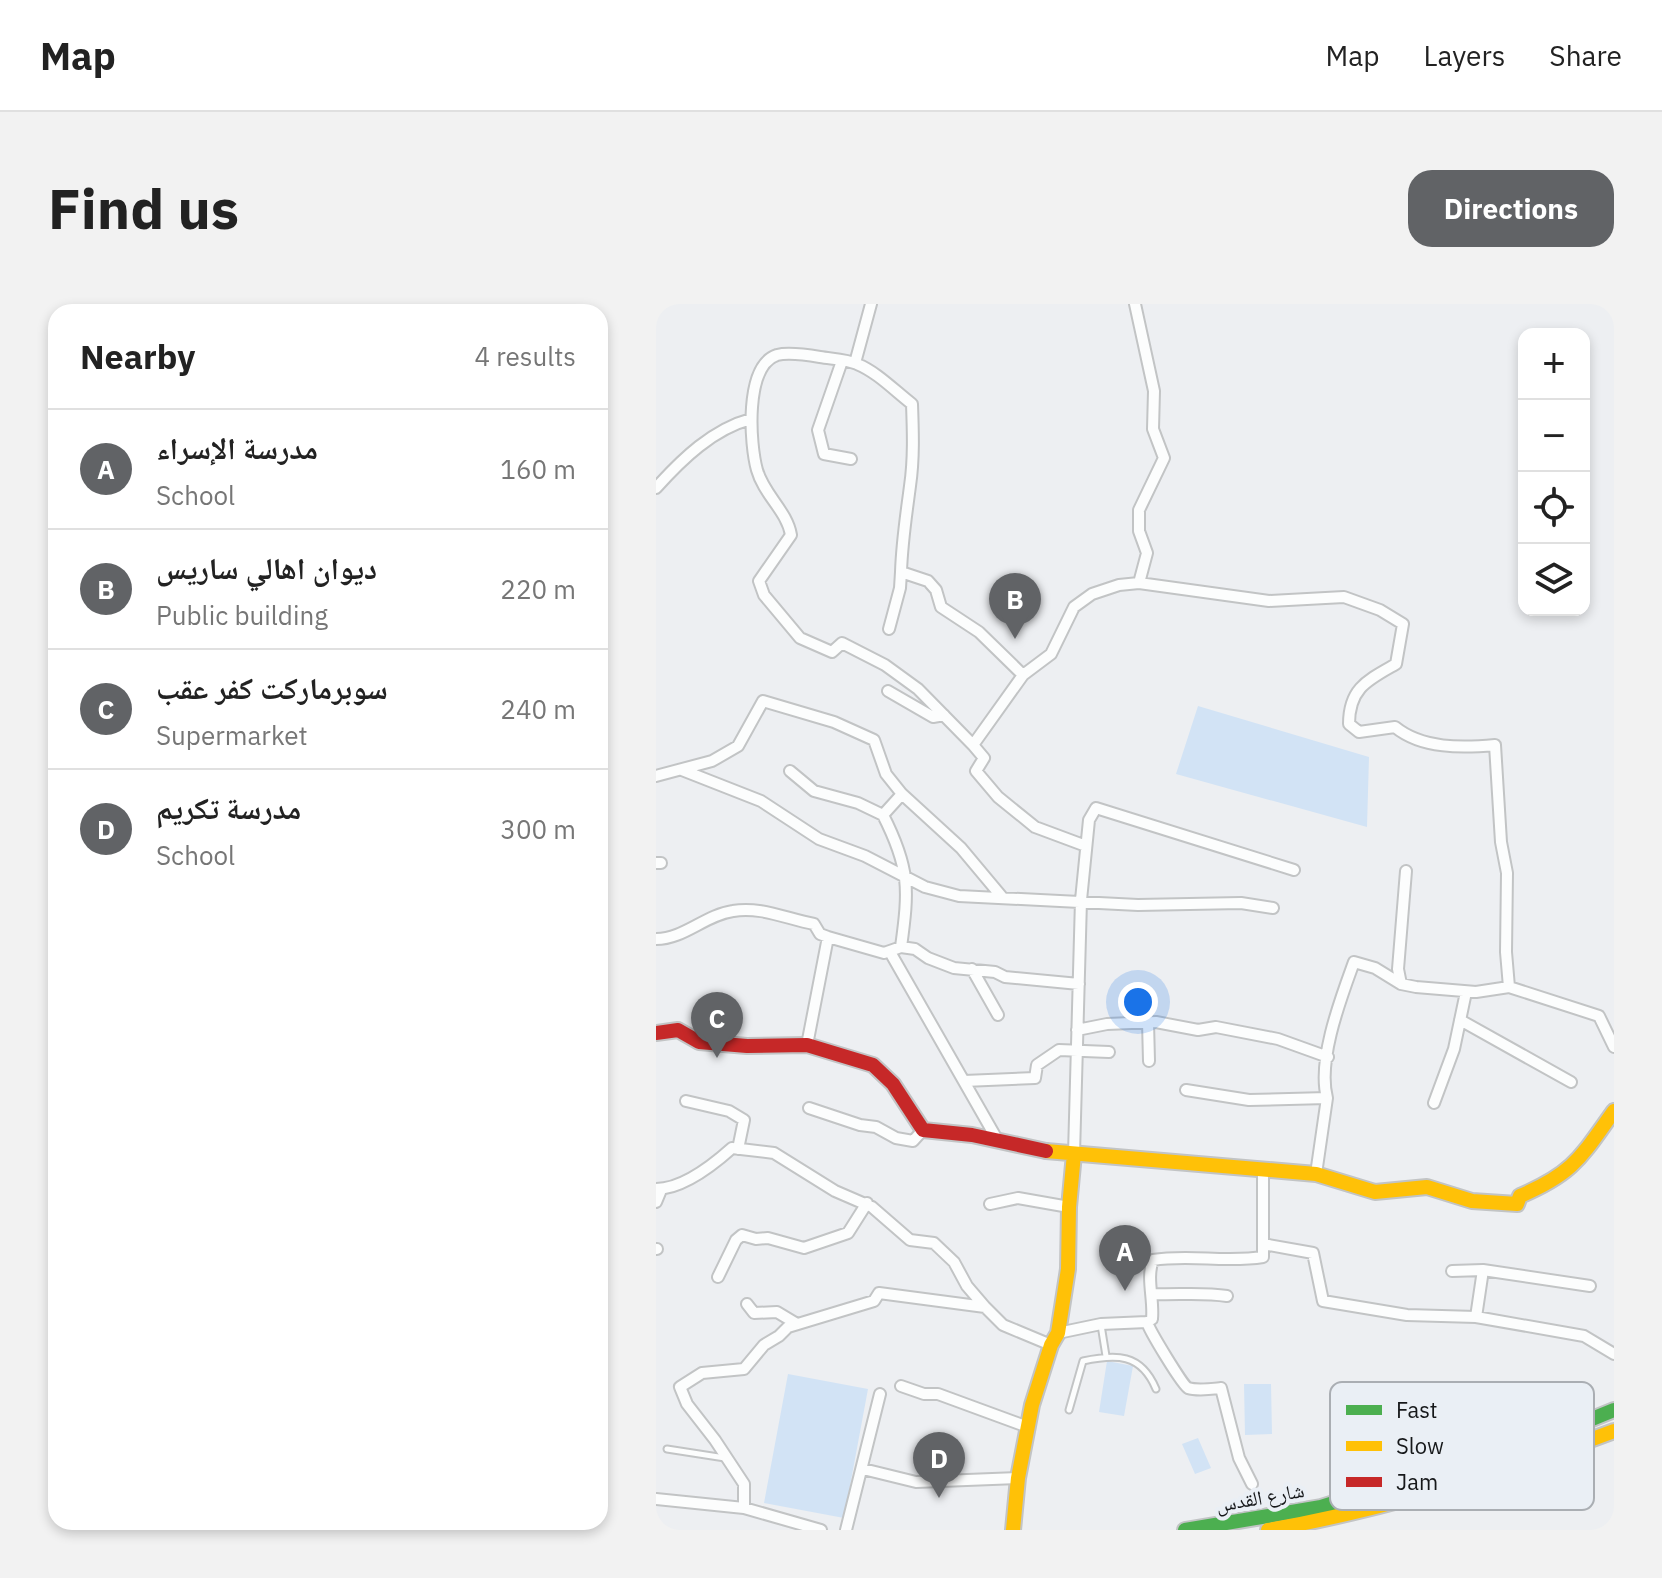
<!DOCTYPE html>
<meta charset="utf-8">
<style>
:root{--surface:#fff;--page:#f2f2f2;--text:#222;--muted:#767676;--line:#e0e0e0;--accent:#616366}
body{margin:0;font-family:"IBM Plex Sans","Noto Naskh Arabic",sans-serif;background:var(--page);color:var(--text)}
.controls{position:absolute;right:24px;top:24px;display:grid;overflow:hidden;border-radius:16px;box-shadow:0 4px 12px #0003}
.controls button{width:72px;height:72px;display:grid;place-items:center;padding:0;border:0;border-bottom:2px solid var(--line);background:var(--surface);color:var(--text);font:40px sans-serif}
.you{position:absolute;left:482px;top:698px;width:28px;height:28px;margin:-20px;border:6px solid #fff;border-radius:50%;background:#1a73e8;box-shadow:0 0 0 12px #1a73e833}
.badge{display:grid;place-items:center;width:52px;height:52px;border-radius:50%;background:var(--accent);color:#fff;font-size:26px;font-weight:700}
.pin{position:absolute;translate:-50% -66px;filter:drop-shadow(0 2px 4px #0008)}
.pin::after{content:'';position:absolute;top:42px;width:28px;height:24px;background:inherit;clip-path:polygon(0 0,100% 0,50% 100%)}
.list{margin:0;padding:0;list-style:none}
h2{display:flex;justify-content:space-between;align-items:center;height:104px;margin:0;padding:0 32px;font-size:34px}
h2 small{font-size:26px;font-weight:400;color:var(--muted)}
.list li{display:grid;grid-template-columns:52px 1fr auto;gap:24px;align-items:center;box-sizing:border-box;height:120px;padding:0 32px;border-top:2px solid var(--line)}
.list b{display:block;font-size:30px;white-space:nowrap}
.list p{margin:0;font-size:26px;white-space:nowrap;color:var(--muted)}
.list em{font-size:26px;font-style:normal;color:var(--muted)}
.icon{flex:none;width:44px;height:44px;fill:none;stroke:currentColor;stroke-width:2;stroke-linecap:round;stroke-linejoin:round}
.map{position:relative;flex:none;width:958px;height:1226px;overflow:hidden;border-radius:24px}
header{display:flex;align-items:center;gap:48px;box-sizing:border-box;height:112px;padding:0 40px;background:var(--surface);border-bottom:2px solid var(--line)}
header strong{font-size:38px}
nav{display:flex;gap:44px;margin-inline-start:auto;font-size:28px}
.intro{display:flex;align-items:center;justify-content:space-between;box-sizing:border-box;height:192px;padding:0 48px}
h1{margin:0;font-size:56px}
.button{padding:20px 36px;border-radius:24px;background:var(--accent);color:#fff;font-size:28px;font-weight:700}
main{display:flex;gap:48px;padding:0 48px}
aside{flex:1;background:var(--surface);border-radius:24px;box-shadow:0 4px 12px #0003}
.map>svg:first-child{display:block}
</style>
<header>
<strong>Map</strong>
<nav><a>Map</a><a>Layers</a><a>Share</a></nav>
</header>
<div class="intro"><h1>Find us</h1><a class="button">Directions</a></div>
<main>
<aside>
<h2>Nearby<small>4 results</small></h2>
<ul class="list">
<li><span class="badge">A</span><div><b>مدرسة الإسراء</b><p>School</p></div><em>160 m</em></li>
<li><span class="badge">B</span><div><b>ديوان اهالي ساريس</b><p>Public building</p></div><em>220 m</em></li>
<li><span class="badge">C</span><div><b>سوبرماركت كفر عقب</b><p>Supermarket</p></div><em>240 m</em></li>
<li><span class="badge">D</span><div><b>مدرسة تكريم</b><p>School</p></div><em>300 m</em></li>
</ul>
</aside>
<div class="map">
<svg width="958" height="1226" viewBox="0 0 958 1226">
<rect width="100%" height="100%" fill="#edeff2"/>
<!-- green -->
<path fill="#d2e3f5" d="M542,402L713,453L711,523L520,470Z
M451,1057L477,1062L468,1112L443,1108Z
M132,1070L212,1085L188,1214L108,1199Z
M588,1080H615L616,1130L589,1131Z
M542,1134L555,1164L539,1170L526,1140Z"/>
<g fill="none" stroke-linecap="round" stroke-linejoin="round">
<defs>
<path id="lane" d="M445,1021L450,1052
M413,1106L427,1057C460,1050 485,1049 500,1085
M11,1145L69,1154"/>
<path id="street" d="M186,57L162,126L168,150L195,155
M199,59L215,0
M0,184C26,155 57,125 95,115
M483,279L613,297L688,293L724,306L747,320L740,360C712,376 693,384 693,420L703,428L739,423C766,445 806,444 839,441L845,538L851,569L850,648L853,683L943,712L958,743
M233,325L244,284L245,268
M232,387L277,413L288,411
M317,441L262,385L229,361L186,339L176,348L144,334L108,291L103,277L135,231C131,207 108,191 101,166C94,141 88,62 121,51C133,48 152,51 164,53C176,55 190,55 201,60C221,68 239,87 256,100C257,127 258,155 254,182C250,213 246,237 245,268L272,277L280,286L285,303L323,328L367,371
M26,466L105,497L163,535L209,552L269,583L303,592L482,601L585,599L617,604
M134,467L158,487L202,499L227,511
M0,472L56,457L82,442L107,397L178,418L218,436L230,470L246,490L305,544L346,593
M430,542L379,523L342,493L320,467L328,454L317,441L367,371L395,350L418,303L436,290L463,281L483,279L491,249L483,227V206L508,154L497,125L498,87L479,0
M0,559H5
M0,635C28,635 49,611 77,607C104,602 131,615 158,620L164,630L172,633L228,649L245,643L259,645L272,654L298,664L339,668L349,673L423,680
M245,643C253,585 254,564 227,511L246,490
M234,648L342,837
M316,665L342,711
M745,680L742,665L750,567
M804,716L915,778
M492,718L493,757
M421,726L451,720L500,718L542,726L560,723L622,735L672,753
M151,741L172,633
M308,777L379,774L381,761L403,746L453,748
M530,786L593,796L671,794
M30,797L73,807L88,816L82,845
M778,799L798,745L810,688
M153,804L204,821L220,823L240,834L257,837L267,826
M418,850L425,596L433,516L440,504L638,566
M660,870L671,794C661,756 685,694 698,658L719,664L745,680L760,683L820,688L853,683
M0,885C26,885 57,861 76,844L118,849L179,887L216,903L254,936L278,939L298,958L311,982L329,1003
M0,898L5,886
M334,900L362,894L413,903
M607,940L657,949L667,997L751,1011L820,1013L928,1032L958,1050
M0,945H1
M796,967L827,966L934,982
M62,973L80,936L86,931L100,935L112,934L148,944L192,929L211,899
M497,990C522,991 546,988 571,992
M91,1000L98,1009L121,1008L141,1020
M820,1013L827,966
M491,1018L496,1015C498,995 490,974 497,956C533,950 570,959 607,953V866
M402,1029L445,1020L491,1018C493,1026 527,1082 532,1084C541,1087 555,1085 565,1084L583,1154L596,1180
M245,1082L268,1090H282L372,1123
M207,1165L260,1178L362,1174
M0,1195L88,1204L165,1226
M88,1204V1180L59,1136L31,1100L24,1083L46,1069L88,1065L108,1041L123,1032L132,1023L218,997L223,989L329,1003L347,1021L395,1041
M190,1226L224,1090"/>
<path id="fast" d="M529,1226L665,1203L914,1124L958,1106"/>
<path id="slow" d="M390,847L660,870L719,888L771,883L816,897L861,900L864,892C918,869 925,853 958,807
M357,1226L362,1174L376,1101L395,1041L402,1029L412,965L413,903L418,850
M612,1226C731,1205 845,1170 958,1127"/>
<path id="jam" d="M0,729L22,726L43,738L91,742L151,741L217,761L237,780L267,826L316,831L390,847"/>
</defs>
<!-- lane casing -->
<use href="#lane" stroke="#c2c4c5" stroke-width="9"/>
<!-- street casing -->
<use href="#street" stroke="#c2c4c5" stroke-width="14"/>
<!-- fast casing -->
<use href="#fast" stroke="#c2c4c5" stroke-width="18"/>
<!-- slow casing -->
<use href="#slow" stroke="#c2c4c5" stroke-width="18"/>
<!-- jam casing -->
<use href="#jam" stroke="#c2c4c5" stroke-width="18"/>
<!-- lane -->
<use href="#lane" stroke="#fcfdfd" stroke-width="5"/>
<!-- street -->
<use href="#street" stroke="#fcfdfd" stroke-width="10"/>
<!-- fast -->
<use href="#fast" stroke="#4caf50" stroke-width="14"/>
<!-- slow -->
<use href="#slow" stroke="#ffc107" stroke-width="14"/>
<!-- jam -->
<use href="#jam" stroke="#c62828" stroke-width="14"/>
</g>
<g text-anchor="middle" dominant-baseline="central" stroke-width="8" stroke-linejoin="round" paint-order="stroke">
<!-- street labels -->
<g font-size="20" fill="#16181a" stroke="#eaeff5">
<text transform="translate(604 1193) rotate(-10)">شارع القدس</text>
</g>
</g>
<!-- legend -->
<rect x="674" y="1078" width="264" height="128" rx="12" fill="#eaeff5" stroke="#aaaeb3" stroke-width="2"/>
<rect x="690" y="1101" width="36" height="10" fill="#4caf50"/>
<rect x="690" y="1137" width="36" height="10" fill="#ffc107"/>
<rect x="690" y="1173" width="36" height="10" fill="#c62828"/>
<g font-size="22" fill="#16181a">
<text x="740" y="1114">Fast</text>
<text x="740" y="1150">Slow</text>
<text x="740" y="1186">Jam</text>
</g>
</svg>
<div class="controls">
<button>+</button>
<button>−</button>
<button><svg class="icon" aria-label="locate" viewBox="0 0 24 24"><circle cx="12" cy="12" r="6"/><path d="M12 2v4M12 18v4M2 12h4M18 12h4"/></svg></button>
<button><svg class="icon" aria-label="layers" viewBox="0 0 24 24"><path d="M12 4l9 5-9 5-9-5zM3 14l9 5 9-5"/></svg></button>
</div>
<div class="you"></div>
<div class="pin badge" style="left:469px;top:987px">A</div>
<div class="pin badge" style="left:359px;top:335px">B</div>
<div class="pin badge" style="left:61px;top:754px">C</div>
<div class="pin badge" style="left:283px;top:1194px">D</div>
</div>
</main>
